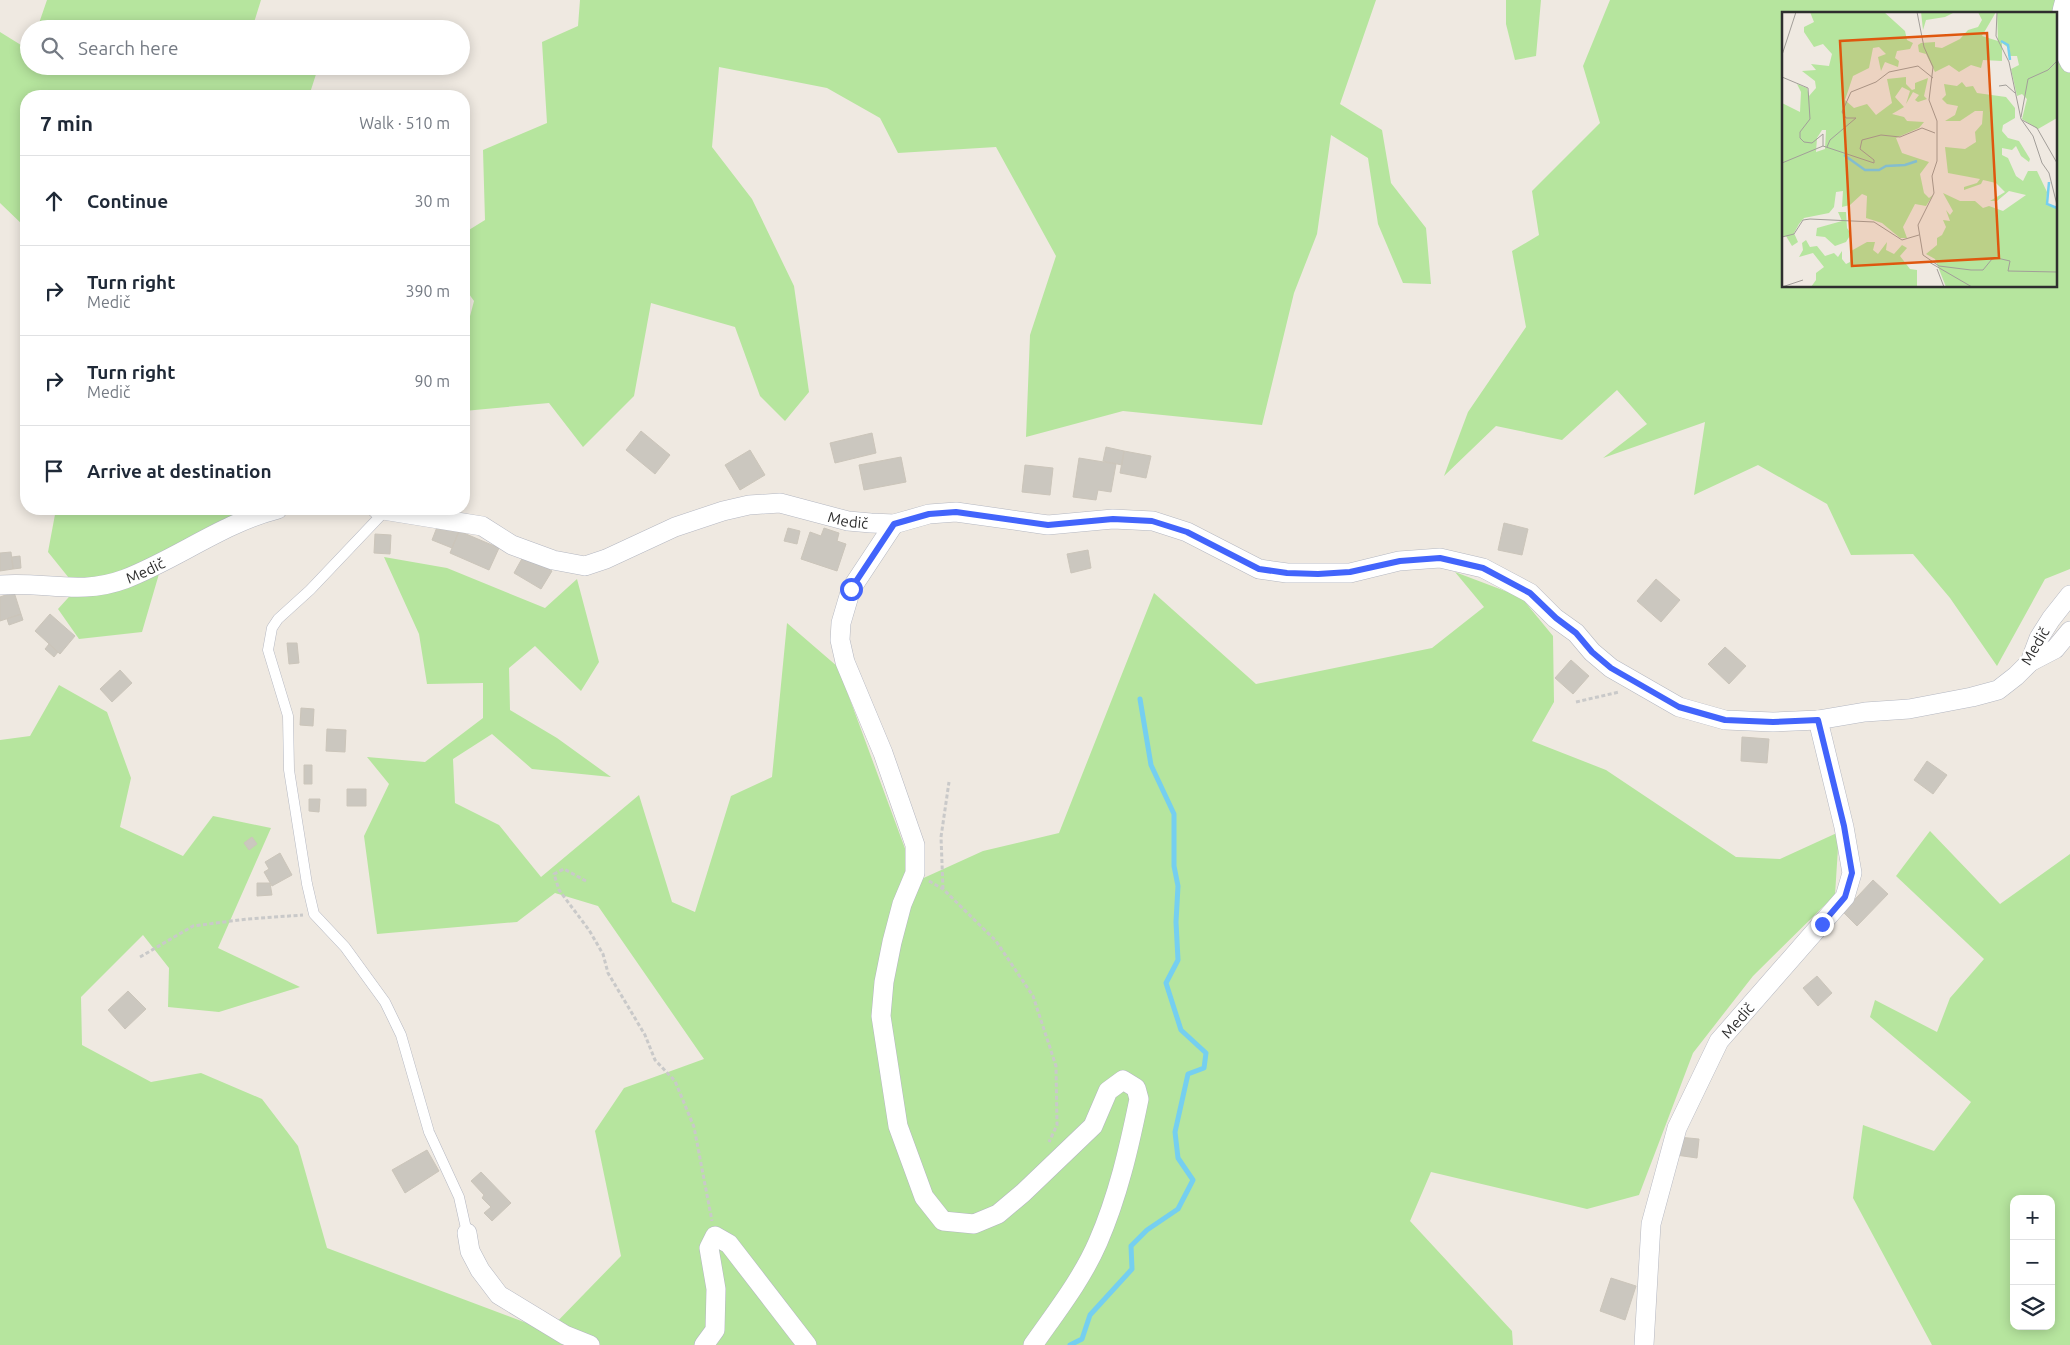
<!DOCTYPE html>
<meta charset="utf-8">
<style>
:root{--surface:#fff;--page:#f6f6f7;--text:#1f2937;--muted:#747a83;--line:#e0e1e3}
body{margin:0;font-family:Ubuntu,sans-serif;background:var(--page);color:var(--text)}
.controls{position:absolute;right:15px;bottom:15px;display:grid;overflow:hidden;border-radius:10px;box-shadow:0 2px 12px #0003}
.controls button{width:45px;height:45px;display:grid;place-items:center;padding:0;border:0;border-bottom:1px solid var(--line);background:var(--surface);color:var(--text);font:25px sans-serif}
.stop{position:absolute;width:15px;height:15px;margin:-11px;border:4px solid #4264fb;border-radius:50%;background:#fff}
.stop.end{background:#4264fb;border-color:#fff;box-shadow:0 1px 5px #0008}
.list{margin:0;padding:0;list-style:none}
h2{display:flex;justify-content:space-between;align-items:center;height:65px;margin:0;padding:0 20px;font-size:21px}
h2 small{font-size:16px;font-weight:400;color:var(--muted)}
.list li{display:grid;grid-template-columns:32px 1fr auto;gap:15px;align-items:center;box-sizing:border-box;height:90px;padding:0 20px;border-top:1px solid var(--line)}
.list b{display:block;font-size:19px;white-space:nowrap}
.list p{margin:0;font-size:16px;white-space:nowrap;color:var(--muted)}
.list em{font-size:16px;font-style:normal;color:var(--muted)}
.icon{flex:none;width:28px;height:28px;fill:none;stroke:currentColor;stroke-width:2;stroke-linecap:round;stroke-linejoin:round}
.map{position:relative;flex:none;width:2070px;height:1345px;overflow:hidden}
.search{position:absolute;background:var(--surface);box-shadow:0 2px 12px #0003;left:20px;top:20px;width:450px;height:55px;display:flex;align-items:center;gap:12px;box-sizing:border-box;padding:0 18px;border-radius:28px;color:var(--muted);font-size:19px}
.panel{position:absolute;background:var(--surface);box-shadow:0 2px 12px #0003;left:20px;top:90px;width:450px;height:425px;border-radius:20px}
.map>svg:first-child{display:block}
</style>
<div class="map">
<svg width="2070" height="1345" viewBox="0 0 2070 1345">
<rect width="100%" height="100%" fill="#efe9e1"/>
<!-- green -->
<path fill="#b6e59e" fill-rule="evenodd" d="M47,0H261L252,29H37Z
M580,0H1376L1340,104L1382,130L1391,183L1426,228L1431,284L1403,283L1378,224L1368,158L1331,135L1317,234L1294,293L1262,425L1123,411L1026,437L1030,335L1056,256L996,147L898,153L880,118L827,88L719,67L712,147L752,199L794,286L809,392L785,421L760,396L735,327L651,303L634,396L583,447L549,403L464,411V339L474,301L464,287V233L485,220L483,150L547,123L542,42L578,26Z
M1506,0H1541L1536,56L1515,60L1506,24Z
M1610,0H2070V569L2045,579L1997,666L1950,598L1913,554L1851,555L1827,504L1758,465L1694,495L1705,422L1603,458L1647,424L1617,390L1562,440L1496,426L1444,476L1468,412L1526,327L1512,251L1539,235L1532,191L1600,123L1583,66ZM1784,14H2056V286H1784Z
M0,32L29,50V66H268L318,68L309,96H26V228L0,203Z
M56,509H261L161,567L142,632L79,639L58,609L77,588L48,552Z
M384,557L447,568L545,608L577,579L599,662L581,691L535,646L509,668L510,710L557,738L611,777L532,769L492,734L453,759L455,803L499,825L541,877L639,795L672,902L695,912L731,796L772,777L787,623L838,667L917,881L983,851L1059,833L1154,593L1256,684L1432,648L1484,607L1455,572L1521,597L1553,636L1554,702L1532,741L1606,770L1736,857L1780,859L1839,832L1835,895L1753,976L1693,1053L1639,1195L1587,1209L1431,1172L1410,1221L1512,1331L1513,1345H0V740L30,736L59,685L107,712L131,778L120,827L183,856L213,816L271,828L218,948L300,987L219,1012L168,1007L169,968L143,935L81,997L82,1045L151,1082L201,1073L262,1099L298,1146L327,1248L548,1331L621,1256L595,1131L624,1088L704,1059L598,906L555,893L517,922L377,934L364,836L389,784L367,757L425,762L483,718V683L427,684L419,634Z
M1930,831L2000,904L2070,854V1345H1932L1853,1198L1863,1125L1934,1151L1971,1102L1870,1017L1875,1000L1937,1032L1950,998L1984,959L1896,876ZM2014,1199H2051V1326H2014Z"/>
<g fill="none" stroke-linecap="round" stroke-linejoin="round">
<!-- stream -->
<path stroke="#75cff0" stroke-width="5" d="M1070,1345L1082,1339L1090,1315L1132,1269L1131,1246L1147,1230L1178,1209L1193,1180L1178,1158L1175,1132L1188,1074L1204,1068L1206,1053L1181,1030L1166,983L1178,960L1176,922L1178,886L1174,866V814L1151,765L1140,699"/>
</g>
<!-- building -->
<path fill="#cbc7bf" stroke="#cbc5ba" d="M641,431L670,455L655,474L626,450Z
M872,433L876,453L835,463L830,443Z
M1106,447L1124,451L1122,465L1103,461Z
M750,450L765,475L740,490L725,465Z
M1124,451L1151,456L1146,478L1120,473Z
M901,457L906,482L864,490L859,465Z
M1079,458L1116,464L1111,492L1098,490L1096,500L1073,497Z
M1025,465L1053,468L1050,495L1022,492Z
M439,522L459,531L452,548L432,540Z
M1504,523L1528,529L1522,555L1498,550Z
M788,528L800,531L797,544L784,541Z
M824,528L839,533L837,541L846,544L837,571L801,559L810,532L821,536Z
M459,531L499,548L489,570L450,553Z
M375,534L391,535L390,554L374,553Z
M1088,550L1091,568L1071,573L1067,554Z
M11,552L13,569L0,571V553Z
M524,555L552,571L541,589L514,573Z
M20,556L21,568L13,569L12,557Z
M1656,579L1680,600L1661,622L1637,601Z
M14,592L21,614L0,621V597Z
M21,614L23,620L9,625L7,619Z
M50,614L75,636L60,654L35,631Z
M287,643H297L299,663L289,664Z
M49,644L58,652L54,657L45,649Z
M1725,647L1746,666L1729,684L1708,664Z
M1571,660L1589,676L1573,694L1555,678Z
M120,670L132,683L112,702L100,689Z
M301,708L314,709L313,726L300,725Z
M327,729L346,730L345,752L326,751Z
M1742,737L1769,739L1767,763L1741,761Z
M1927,761L1947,775L1933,794L1914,780Z
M304,765H312V784H304Z
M347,789H366V806H347Z
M309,799H320L319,812L309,811Z
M252,837L257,844L249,850L244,843Z
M280,853L292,875L272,886L264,872L269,869L265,862Z
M1873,880L1888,894L1857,926L1843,912Z
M257,883H270L272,895L257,896Z
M1817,976L1832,993L1818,1006L1803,988Z
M128,991L146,1009L125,1029L108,1010Z
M1678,1137L1699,1139L1697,1158L1676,1155Z
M427,1150L439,1171L405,1193L392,1170Z
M481,1172L511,1203L492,1221L484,1213L491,1207L482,1198L484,1195L471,1181Z
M1611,1278L1636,1286L1625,1320L1600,1311Z"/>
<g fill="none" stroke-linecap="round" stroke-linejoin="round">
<defs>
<path id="lane" d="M385,511L310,590L278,619L272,628L268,650L288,716L289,770L307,884L314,914L345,947L385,1002L401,1035L429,1132L459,1197L467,1233"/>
<g id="street">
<path d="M2065,0C2058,21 2059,44 2070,63"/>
<path id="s1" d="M377,509L482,526L512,545L553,560L585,566L606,559L675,527L723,511L749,505L780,503L848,521L871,523L894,524L929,514L956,512L1048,525L1113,519L1153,521L1187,532L1259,569L1287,573H1350L1399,561L1440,558L1483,568L1530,593L1555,618L1576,633L1592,652L1611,668L1679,707L1725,720L1773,722L1818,720L1865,712L1909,709L1972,697L1998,690L2016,676L2030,662L2039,638L2051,619L2070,595"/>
<path d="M894,524L851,589L841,623L840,640L845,662L883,753L915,845V873L902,904L892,942L884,982L881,1016L898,1126L924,1197L943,1221L974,1224L998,1214L1023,1193L1093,1126L1108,1091L1123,1080L1136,1088L1139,1099C1129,1148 1118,1196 1098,1242C1082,1279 1056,1312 1033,1345"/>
<path id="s2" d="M0,585C44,581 80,596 125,579C177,559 223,523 278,509"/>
<path d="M2030,662L2055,649L2070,631"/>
<path d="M467,1233L470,1251L480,1270L499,1295L565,1335L590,1345"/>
<path d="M704,1345L715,1330L716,1289L709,1248L715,1236L729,1244L807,1345"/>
<path id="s3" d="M1644,1345L1651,1224L1677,1128L1719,1041L1845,897L1852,873L1844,827L1818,720"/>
</g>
</defs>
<!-- lane casing -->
<use href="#lane" stroke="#b4b7c1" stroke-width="11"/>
<!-- street casing -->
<use href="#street" stroke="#b4b7c1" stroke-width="20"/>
<!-- path -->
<path stroke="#c9c9c9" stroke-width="3" stroke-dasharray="4 2.5" stroke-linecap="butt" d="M1576,702L1619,692
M586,881L564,869L554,874L559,890L589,930L603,954L608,973L645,1035L655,1060L675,1081L694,1127L712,1221
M929,881L943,889L996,941L1033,996L1056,1066L1057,1125L1049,1142
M943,889L941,837L949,782
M140,957L193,926L247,919L303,915"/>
<!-- lane -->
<use href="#lane" stroke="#fff" stroke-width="10"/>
<!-- street -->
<use href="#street" stroke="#fff" stroke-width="19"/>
</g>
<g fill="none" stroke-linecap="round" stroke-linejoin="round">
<!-- route -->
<path stroke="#4264fb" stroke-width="6" d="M851,589L894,524L929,514L956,512L1048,525L1113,519L1152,521L1187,532L1259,569L1287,573L1318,574L1350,572L1400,561L1440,558L1483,568L1530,593L1556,618L1576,633L1592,652L1611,668L1679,707L1725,720L1773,722L1818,720L1844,826L1852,873L1845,897L1822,924"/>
</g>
<g text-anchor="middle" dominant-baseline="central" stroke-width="5" stroke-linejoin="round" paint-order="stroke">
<!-- street labels -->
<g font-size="15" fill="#2e2e2e" stroke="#fff">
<text stroke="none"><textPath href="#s1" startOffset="495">Medič</textPath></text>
<text stroke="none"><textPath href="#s2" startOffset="148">Medič</textPath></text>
<text transform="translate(2035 646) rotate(-60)">Medič</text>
<text stroke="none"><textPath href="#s3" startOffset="345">Medič</textPath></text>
</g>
</g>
<!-- overview -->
<g transform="translate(1782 12)">
<rect width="275" height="275" fill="#efe9e1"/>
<path d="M28,0H102L123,19L125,28L131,31L128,37L115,39L113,46L117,49L116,55L103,50L99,59L96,45L104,42L97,35L91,36L87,56L71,64L63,88L72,96L85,92L94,103L110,91L105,67L124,65V72L130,78L133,77V71L146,66L142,84L145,87L136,90L133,88L137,83L131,80L124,92L128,79L120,75L113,85L122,95L110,102L122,105L125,109L142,110L137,116L114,126L120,141L147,150L138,162L142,181L147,186L151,183L144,194L133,192L121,215L125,226H118L100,211L84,206L85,184L80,182L68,193L60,195L61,179L54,180L52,195L47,201L22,206L17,212L12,221L16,230L10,234L4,224L0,225V91L18,100L19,80L15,72L25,76L27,84L34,76L33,69L20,59L34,58L29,52L47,54L50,42L41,32L32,35L22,20V15L32,10ZM40,118H44L43,137L34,140L35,126ZM139,0H173L163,5L144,8L141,18ZM196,0H214L200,24L216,29L215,0H275V106L256,117L240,107L245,87L240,82L235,84L229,57L237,53L235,44H226L228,37L220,31V49L201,48L199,56L189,53L177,60L167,53L153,60L144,42L137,40L136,33L139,31L153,30V35L160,36L178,27L186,18L196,15L200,8ZM180,70L184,75L191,74L195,81L224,85L233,96V106L221,113L220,119L226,126L237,129L248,147L247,150L239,144L234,134L230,138L220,136V143L226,146L234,164L241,169L246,159H255L265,180L264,193L275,195V275H164L153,247L144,242L155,233V226L160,223L164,215L161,208L168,209L164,198L168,203L171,199L161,181L178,189H193L201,196L207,194L221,199L244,183L227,179L215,189H208L223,180L214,171L201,168L199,172L182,178V175L195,171L198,167L166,161L163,135L183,137L194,130L193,120L200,112L201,99H193L178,109H163L173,103L176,94L165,92L160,87L164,83L162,72L175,74ZM56,200H64L65,216L69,222L64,230L53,234L43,225L34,224L35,216L60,209ZM24,228L28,235L35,234L43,244L52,241L56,245L60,239V247L64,252L68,250L69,239L85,230H93L91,238L96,242L105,230L104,238L112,242L120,233L125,236L118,244L128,257L135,258V275H29L34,268V261L42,255L31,241L17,245L21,238L20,231Z" fill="#b6e59e" fill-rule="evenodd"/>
<path fill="none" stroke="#75cff0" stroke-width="2.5" d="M219,29L226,33L228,48M62,143L83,158H97L104,154L123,153L135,149M267,170L265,192L275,196"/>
<path fill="none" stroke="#a29e99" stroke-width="1" d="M135,0L142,35L151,55L147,88L155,109V149L150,164L152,181L136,213L141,243L157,254L189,258H201L210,247L215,246L228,249L226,259L275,260M215,0L214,24L227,50L239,107L251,124L260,151L267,161L275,193M0,43L14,0M0,65L26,76L28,107L18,120V126L22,130L30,131L41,122V134M217,74L224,73L233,81M239,105L246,67L266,58L275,49M240,108L255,116L275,151M45,135L48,128L74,106H64L60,100L69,80L94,70L107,60L136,54L151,66M0,151L41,134L92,151V148L78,137L80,128L99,123L118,125L140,116L153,121M0,225L12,222L21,208L28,207L92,210L120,228L137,223M147,250L190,275M155,257L162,275M0,275L21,268"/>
<path fill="#df570e" fill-opacity="0.15" stroke="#df570e" stroke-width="2.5" d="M205,21L217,246L70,254L58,29Z"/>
<rect width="275" height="275" fill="none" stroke="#2e2e2e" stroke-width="2.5"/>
</g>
</svg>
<div class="controls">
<button>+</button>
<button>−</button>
<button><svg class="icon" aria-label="layers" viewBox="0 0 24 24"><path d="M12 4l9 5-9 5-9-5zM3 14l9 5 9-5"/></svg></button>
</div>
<div class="stop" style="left:851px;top:589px"></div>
<div class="stop end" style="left:1822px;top:924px"></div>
<div class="search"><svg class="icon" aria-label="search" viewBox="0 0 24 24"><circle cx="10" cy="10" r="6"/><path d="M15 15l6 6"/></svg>Search here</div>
<section class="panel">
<h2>7 min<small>Walk · 510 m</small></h2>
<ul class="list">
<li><svg class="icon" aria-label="ahead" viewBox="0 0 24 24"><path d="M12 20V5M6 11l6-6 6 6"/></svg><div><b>Continue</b></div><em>30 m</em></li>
<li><svg class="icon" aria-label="right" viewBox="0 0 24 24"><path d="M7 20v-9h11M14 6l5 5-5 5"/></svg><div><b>Turn right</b><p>Medič</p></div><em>390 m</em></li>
<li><svg class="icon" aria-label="right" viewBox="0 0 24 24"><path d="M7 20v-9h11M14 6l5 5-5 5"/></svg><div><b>Turn right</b><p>Medič</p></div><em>90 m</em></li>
<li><svg class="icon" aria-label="arrive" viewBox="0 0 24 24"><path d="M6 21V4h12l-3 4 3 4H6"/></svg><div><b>Arrive at destination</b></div></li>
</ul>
</section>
</div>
